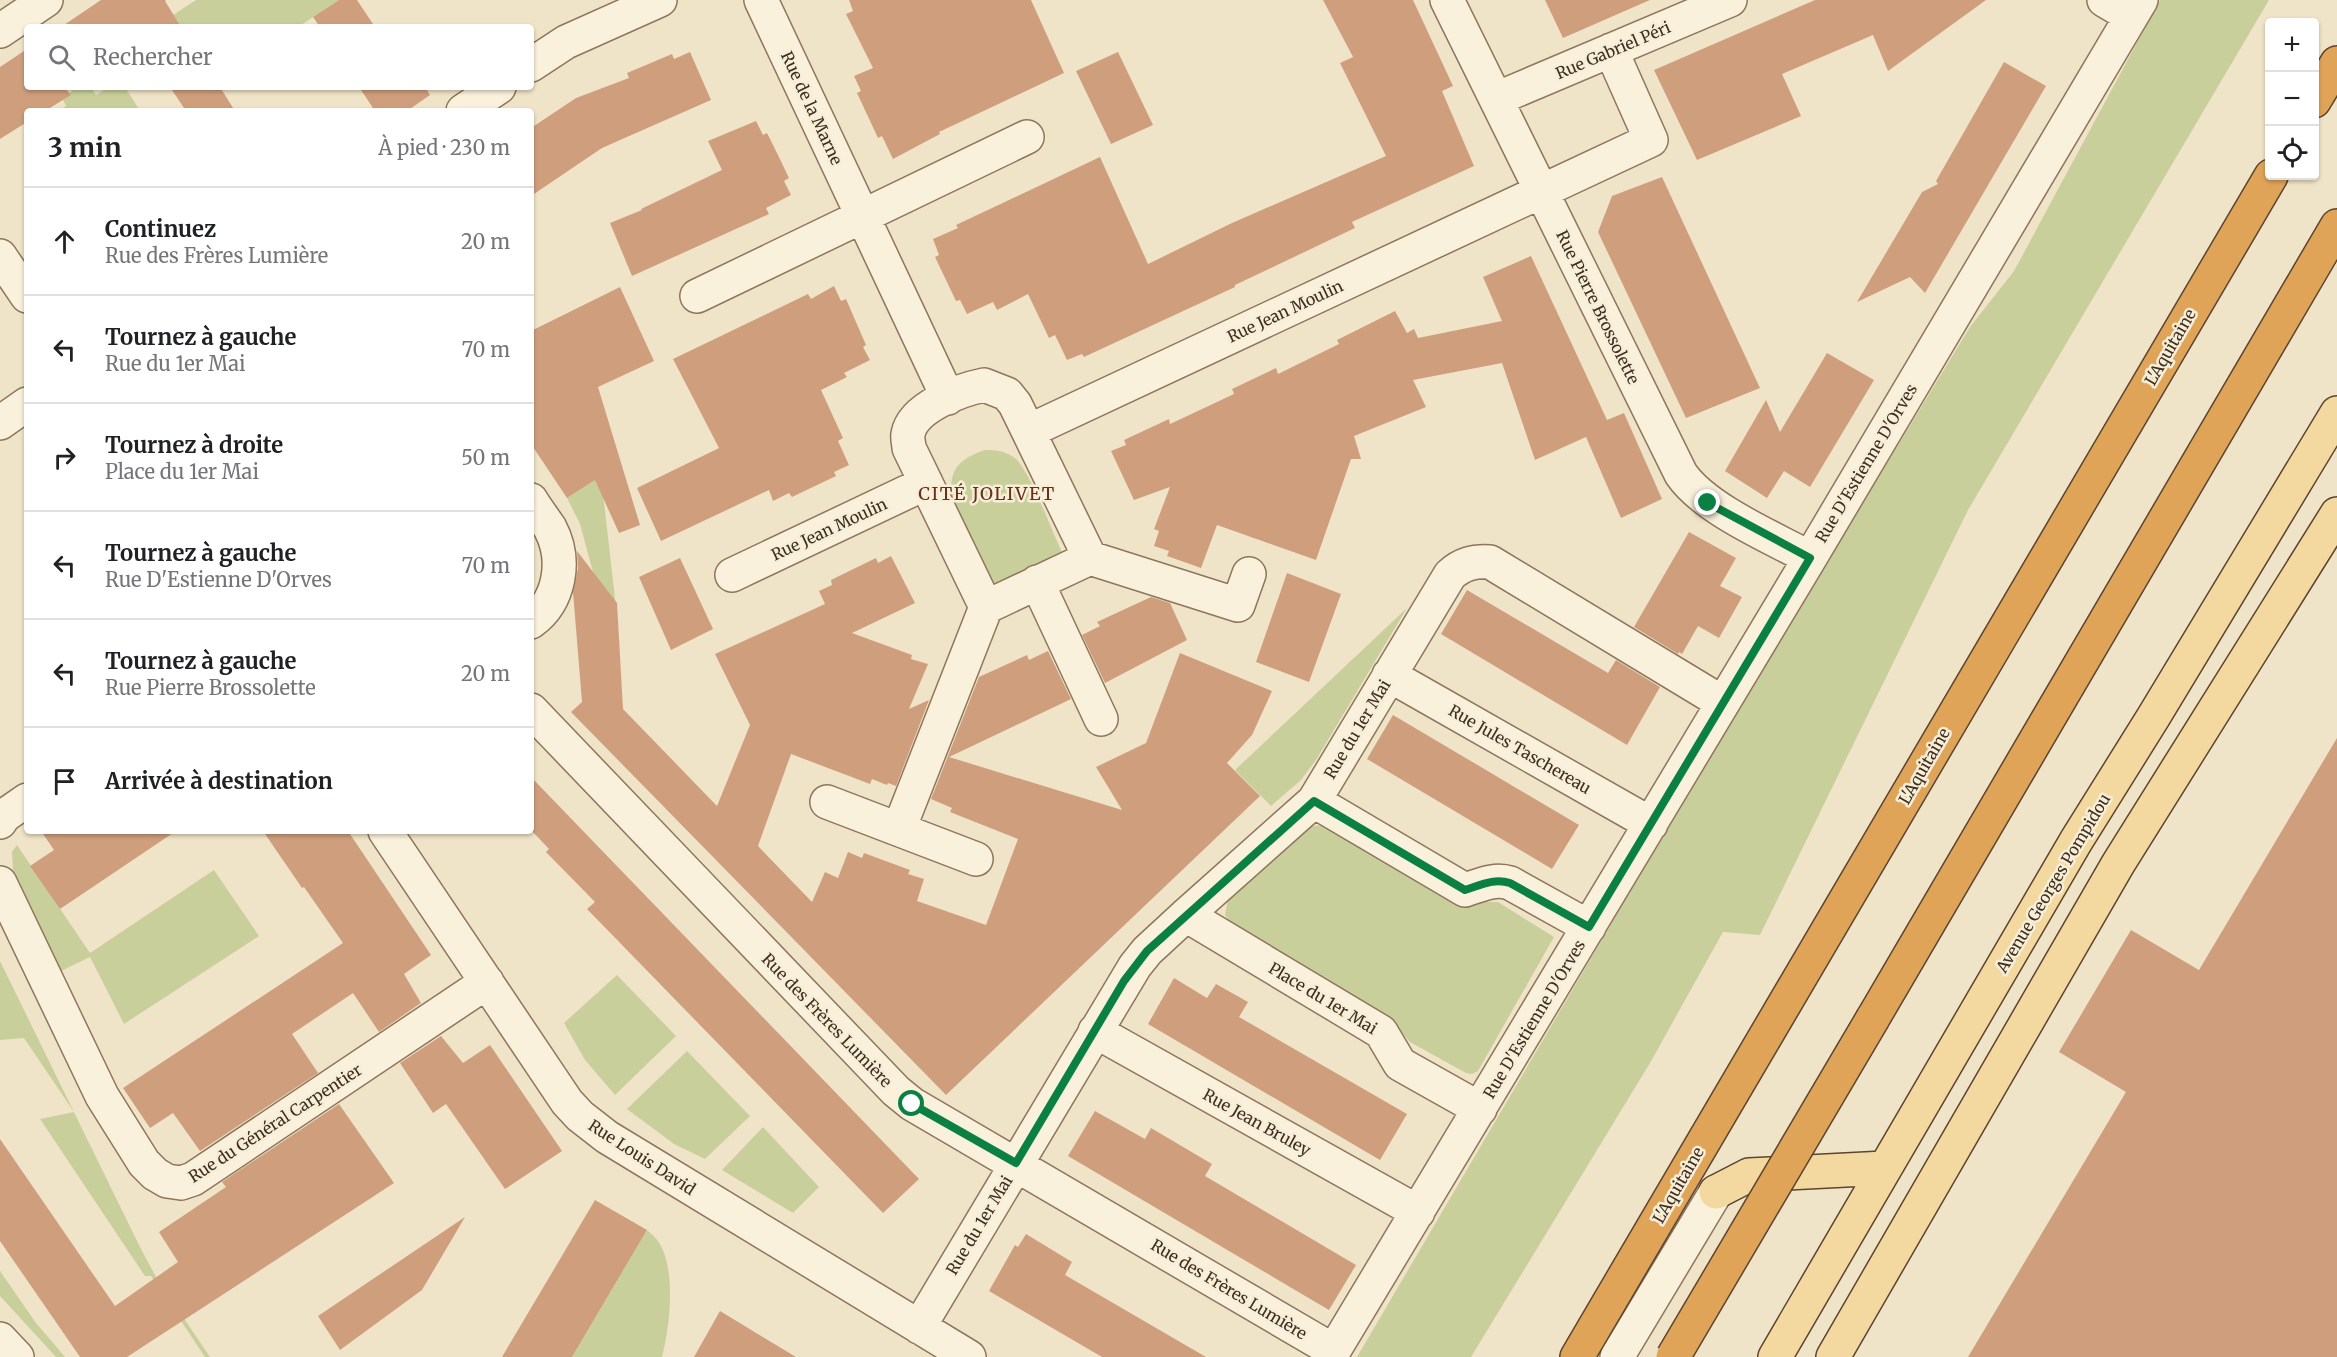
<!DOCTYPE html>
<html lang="fr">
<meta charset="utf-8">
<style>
:root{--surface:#fff;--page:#f2f2f2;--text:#202124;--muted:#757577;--line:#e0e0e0}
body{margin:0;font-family:Merriweather,serif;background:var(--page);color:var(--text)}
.controls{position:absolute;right:18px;top:18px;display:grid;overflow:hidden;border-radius:6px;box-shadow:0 2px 4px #0004}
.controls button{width:54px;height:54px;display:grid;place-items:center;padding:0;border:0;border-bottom:2px solid var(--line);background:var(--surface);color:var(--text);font:30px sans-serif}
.stop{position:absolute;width:18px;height:18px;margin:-14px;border:4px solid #0b8043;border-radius:50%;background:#fff}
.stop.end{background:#0b8043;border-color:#fff;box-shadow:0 2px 6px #0008}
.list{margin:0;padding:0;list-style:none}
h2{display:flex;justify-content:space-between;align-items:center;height:78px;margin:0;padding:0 24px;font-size:26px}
h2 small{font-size:20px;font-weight:400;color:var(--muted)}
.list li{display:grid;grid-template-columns:39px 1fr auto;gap:18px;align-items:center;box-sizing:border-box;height:108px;padding:0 24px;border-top:2px solid var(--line)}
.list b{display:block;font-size:22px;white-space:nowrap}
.list p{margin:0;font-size:20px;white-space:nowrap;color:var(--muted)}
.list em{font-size:20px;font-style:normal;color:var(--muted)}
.icon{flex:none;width:33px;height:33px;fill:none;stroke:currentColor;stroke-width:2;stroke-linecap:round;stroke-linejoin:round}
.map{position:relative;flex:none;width:2337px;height:1357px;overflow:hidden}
.search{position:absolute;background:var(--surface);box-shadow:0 2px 4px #0004;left:24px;top:24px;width:510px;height:66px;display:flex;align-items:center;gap:15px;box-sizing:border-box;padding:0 21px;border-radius:6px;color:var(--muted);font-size:22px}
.panel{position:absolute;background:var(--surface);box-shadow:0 2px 4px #0004;left:24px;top:108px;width:510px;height:726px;border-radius:6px}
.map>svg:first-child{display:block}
</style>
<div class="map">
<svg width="2337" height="1357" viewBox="0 0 2337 1357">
<rect width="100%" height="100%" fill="#f0e4c8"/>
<!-- green -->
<path fill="#c9cf9b" d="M196,0H339L298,27H181L173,15Z
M2160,0H2269L1968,510L1760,935L1723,932L1650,1063L1471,1357H1357L1736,711L1970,327L2014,271Z
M77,87H91L96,95L109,87H125L140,111H59L66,106L63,100L70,95L69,93Z
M985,450C997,450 1006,451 1016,459C1030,472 1052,531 1062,552L993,584L952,504C948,473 955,460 985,450Z
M601,476L616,607L593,572L580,524L567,498Z
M1407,608L1316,760L1301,780L1271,806L1235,770Z
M1321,825L1329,828L1452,901L1498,902L1554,937L1478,1071L1472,1074L1466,1073L1410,1042L1392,1021L1238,927L1230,922L1225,915L1228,899L1307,827Z
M17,845L90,953L214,870L259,936L124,1024L90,957L61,971L13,870L12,852Z
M0,961L139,1245L156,1277L210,1357H205L151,1276H145L40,1119L74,1112L24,1038L0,1040Z
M617,975L676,1036L615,1095L585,1060L564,1023Z
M687,1051L750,1116L705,1159L674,1144L627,1109Z
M763,1127L819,1187L793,1213L722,1170Z
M647,1230C652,1234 657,1239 660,1244C676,1272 670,1326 662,1357H572Z
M0,1271L36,1323L65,1357H56L0,1296Z"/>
<!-- building -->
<path fill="#cf9f7d" d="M101,0H166L165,1L181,27H131L129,24L124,27H61Z
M339,0H357L375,27H320L313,17Z
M849,0H1031L1064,73L939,132L940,134L893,159L882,136L878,138L857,93L861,91L854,76L873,68L846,14L853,11Z
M1323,0H1413L1453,86L1442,91L1474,166L1352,222L1355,228L1235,285V287L1084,357L1082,354L1067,360L1055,335L1049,338L1028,294L997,310L993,302L967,314L960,300L956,301L935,257L939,255L933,239L958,228L956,225L1100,157L1148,264L1232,223L1386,156L1340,63L1353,57Z
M1545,0H1650L1563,38Z
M1815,0H1986L1888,71L1873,35L1782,74L1801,116L1697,160L1654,70Z
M27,49V87H64L71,95L45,111H27V122L0,139V67Z
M690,52L711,100L602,148L531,196V128L576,98L629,78L627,73L672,54L674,59Z
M1118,52L1153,125L1111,144L1076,71Z
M2004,62L2046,86L1925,293L1910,277L1857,302L1922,192L1938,184L1936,181Z
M170,87H220L235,111H186Z
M359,87H425L430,95L407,111H375Z
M756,121L763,135L767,133L778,155L789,178L784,181L791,195L766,208L769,214L632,276L610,223L642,210L641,209L722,170L708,141Z
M1662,177L1760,388L1686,418L1598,232L1612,196Z
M1531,256L1607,420L1624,413L1662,499L1621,518L1586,437L1535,460L1502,363L1413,380L1426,407L1354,436L1361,459H1351L1316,560L1217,525L1201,568L1167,556L1169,551L1154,546L1159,531L1154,529L1170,487L1134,500L1111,451L1126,445L1124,440L1169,419L1170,424L1234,394L1232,389L1276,368L1278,374L1339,344L1337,340L1395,311L1407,333L1414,329L1418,338L1502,321L1483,277Z
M834,286L841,301L846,299L866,345L863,347L870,360L844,373L847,377L821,390L843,438L838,441L849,465L834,472L836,476L792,497L789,493L773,501L769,490L661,541L637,488L719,448L673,359L808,294L811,299Z
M620,287L654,361L598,387L640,525L619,533L595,480L567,498L531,444V331Z
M1827,353L1874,380L1810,487L1784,471L1767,498L1725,471L1766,400L1780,432Z
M1689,532L1736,558L1720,586L1742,597L1719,638L1698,626L1682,654L1679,652L1678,654L1634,627Z
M577,551L617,603L623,709L717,806L750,725L715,654L825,604L819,591L832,585L831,580L876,558L878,563L891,556L915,603L852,633L912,655L911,659L928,664L909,709L929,700L896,786L888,783L887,785L872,779L870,784L791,754L758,846L812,902L825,872L838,878L848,852L862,858L864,853L910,870L908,874L924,879L917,901L986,925L1018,839L950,812L952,808L931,799L979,677L1027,655L1029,660L1048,651L1071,699L949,757L1122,810L1096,767L1146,743L1180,653L1272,691L1252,735L1227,763L1260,796L946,1095L571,712L582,702L573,592L578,568Z
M680,558L713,629L671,650L639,577Z
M1287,573L1341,594L1309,682L1256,662Z
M1467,590L1608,673L1616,660L1660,687L1627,745L1441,634Z
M1151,597L1170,603L1187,640L1105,683L1082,635L1100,626L1097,622Z
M1393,715L1579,825L1552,869L1367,759Z
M2337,738V1357H1968L2126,1092L2059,1052L2131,930L2199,970Z
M531,777L919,1179L883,1213L587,909L595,902L546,852L549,849L531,830Z
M41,831H176L60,909L30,866L54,850Z
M263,831H348L431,955L404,974L421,1003L379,1032L353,993L292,1034L318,1073L200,1151L173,1113L150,1128L123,1088L343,943L304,887L302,888Z
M1174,978L1207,998L1216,984L1248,1002L1239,1017L1407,1114L1380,1160L1148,1024Z
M441,1036L463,1063L490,1045L562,1151L505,1189L446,1104L433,1113L400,1063Z
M339,1104L394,1183L127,1357H80L0,1241V1139L115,1306L178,1262L159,1232L226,1187L222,1182Z
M1095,1111L1145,1139L1151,1128L1212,1164L1205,1176L1356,1265L1329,1310L1068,1156Z
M595,1200L647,1230L572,1357H502Z
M465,1217L422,1290L340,1350L318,1316Z
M1026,1234L1072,1262L1065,1275L1206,1357H1102L989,1291L1015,1245L1018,1247Z
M720,1311L796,1357H694Z"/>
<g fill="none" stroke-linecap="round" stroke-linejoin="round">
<defs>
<path id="minor" d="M761,0L948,398
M1447,0L1681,474C1705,509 1771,537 1810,558
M2104,0L2131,16
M0,31L46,0
M531,65L566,42L660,0
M1496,99L1730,0
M463,111L499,87
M0,256L27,296
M697,296L1027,137
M984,385L1007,394L1015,404L1090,558L986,607L909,448C909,444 907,438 908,434C913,407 960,390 984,385Z
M0,423L27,404
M1029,431L1651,140L1611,50
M531,500C537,510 544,519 550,528C567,560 560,601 531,622
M1090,558L1238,605L1249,574
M732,575L926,483
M1037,582L1101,719
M1389,675L1651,824
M531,710L896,1091L912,1104L1334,1351
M1314,801L1465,890C1481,885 1494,878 1510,883L1589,927
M827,802L976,859
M0,822L4,816L27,800
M899,829L986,607
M385,831L567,1102L580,1116L607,1137L969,1357
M0,883L102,1096L144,1163L155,1174L167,1181L181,1183L193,1179L487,982
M1186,915L1381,1032L1400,1064L1480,1109
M1095,1031L1418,1212
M919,1327L1135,966L1147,951L1186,915L1314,801L1450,575C1462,564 1473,561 1490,562L1723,703
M0,1339L17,1357
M1330,1357L1810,558L2141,0
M1617,1357L1716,1192"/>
<path id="major" d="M1716,1192L1749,1175L1885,1168
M1775,1357L2076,841L2154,716L2337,413
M1833,1357L2118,864L2337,514"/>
<path id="highway" d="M2314,101L2337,63
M1873,1018L2337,226
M1577,1357L2271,176"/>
</defs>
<!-- minor casing -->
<use href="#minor" stroke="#8d765c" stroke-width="36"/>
<!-- major casing -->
<use href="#major" stroke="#5b4430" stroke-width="36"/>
<!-- highway casing -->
<use href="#highway" stroke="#5b4430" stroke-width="36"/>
<!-- minor -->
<use href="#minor" stroke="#faf1dc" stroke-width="33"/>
<!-- major -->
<use href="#major" stroke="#f3d9a0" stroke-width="33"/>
<!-- highway -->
<use href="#highway" stroke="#e0a458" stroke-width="33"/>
<defs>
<path id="highway-bridge" d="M1673,1357L1873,1018"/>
</defs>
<!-- highway-bridge casing -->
<use href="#highway-bridge" stroke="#5b4430" stroke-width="36" stroke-linecap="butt"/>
<!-- highway-bridge -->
<use href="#highway-bridge" stroke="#e0a458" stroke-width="33"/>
</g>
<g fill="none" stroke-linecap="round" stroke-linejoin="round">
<!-- route -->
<path stroke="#0b8043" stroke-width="8" d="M912,1104L1016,1163L1124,981L1147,951L1314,801L1465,890C1481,885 1494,878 1510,883L1589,927L1810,558L1708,503"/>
</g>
<g text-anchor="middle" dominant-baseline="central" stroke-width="5" stroke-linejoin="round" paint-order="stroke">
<!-- street labels -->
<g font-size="16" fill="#3d2e20" stroke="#f7eed8">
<text transform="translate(1613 50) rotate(-23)">Rue Gabriel Péri</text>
<text transform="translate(812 108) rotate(65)">Rue de la Marne</text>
<text transform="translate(1598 307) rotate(64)">Rue Pierre Brossolette</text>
<text transform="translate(1285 311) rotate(-25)">Rue Jean Moulin</text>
<text transform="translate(2170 347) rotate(-60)">L'Aquitaine</text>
<text transform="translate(1866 463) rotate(-59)">Rue D'Estienne D'Orves</text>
<text transform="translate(829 529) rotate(-25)">Rue Jean Moulin</text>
<text transform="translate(1357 729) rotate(-59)">Rue du 1er Mai</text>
<text transform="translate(1520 749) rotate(30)">Rue Jules Taschereau</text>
<text transform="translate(1924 766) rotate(-60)">L'Aquitaine</text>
<text transform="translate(2053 883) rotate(-59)">Avenue Georges Pompidou</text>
<text transform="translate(1323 998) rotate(31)">Place du 1er Mai</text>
<text transform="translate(1534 1019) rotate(-59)">Rue D'Estienne D'Orves</text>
<text transform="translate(827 1020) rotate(46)">Rue des Frères Lumière</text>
<text transform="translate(1257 1122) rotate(29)">Rue Jean Bruley</text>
<text transform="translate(275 1123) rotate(-33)">Rue du Général Carpentier</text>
<text transform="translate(642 1157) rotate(33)">Rue Louis David</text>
<text transform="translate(1678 1185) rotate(-60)">L'Aquitaine</text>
<text transform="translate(979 1225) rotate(-59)">Rue du 1er Mai</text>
<text transform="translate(1229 1289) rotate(31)">Rue des Frères Lumière</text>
</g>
<!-- neighbourhood labels -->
<g font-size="18" letter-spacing="1.5" fill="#6b2e1e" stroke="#f7eed8">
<text x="987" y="493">CITÉ JOLIVET</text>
</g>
</g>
</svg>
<div class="controls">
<button>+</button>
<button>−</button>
<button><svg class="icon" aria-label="locate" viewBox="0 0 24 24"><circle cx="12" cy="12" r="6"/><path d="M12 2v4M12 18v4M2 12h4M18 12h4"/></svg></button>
</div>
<div class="stop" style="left:912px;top:1104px"></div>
<div class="stop end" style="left:1708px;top:503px"></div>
<div class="search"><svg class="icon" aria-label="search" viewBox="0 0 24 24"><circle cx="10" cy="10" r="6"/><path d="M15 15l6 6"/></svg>Rechercher</div>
<section class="panel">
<h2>3 min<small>À pied · 230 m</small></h2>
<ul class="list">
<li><svg class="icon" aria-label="ahead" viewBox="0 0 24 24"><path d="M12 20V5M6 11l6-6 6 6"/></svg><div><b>Continuez</b><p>Rue des Frères Lumière</p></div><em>20 m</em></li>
<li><svg class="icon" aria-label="left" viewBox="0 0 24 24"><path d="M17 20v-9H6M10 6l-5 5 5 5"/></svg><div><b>Tournez à gauche</b><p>Rue du 1er Mai</p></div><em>70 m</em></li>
<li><svg class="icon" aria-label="right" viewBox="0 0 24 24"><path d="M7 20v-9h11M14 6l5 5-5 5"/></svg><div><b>Tournez à droite</b><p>Place du 1er Mai</p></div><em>50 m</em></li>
<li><svg class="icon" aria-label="left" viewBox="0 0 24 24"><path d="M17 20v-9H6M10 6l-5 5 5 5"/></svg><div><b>Tournez à gauche</b><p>Rue D'Estienne D'Orves</p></div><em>70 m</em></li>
<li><svg class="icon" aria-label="left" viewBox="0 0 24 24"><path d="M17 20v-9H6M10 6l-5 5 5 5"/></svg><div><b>Tournez à gauche</b><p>Rue Pierre Brossolette</p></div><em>20 m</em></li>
<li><svg class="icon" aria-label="arrive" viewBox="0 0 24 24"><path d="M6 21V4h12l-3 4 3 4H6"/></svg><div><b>Arrivée à destination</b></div></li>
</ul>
</section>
</div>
